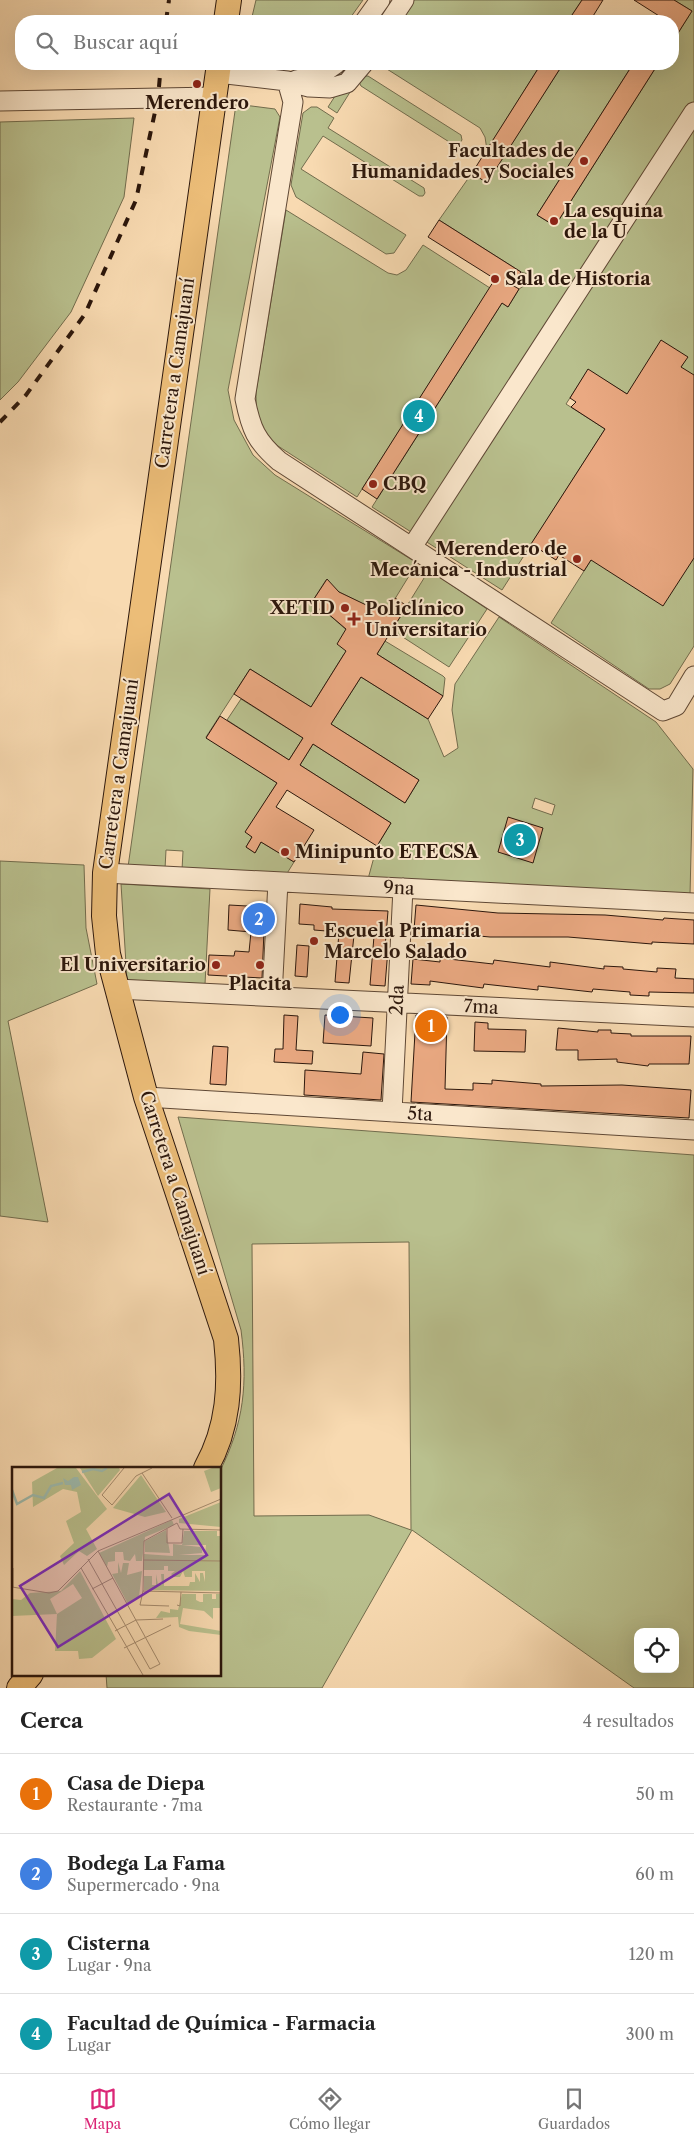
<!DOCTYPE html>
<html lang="es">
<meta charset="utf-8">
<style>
:root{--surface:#fff;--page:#f2f2f2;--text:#222;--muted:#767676;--line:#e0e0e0;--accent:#db2777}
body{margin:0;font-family:"Libre Caslon Text",serif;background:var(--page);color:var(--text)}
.controls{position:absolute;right:15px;bottom:15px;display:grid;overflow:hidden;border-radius:10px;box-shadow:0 5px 20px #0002}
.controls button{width:45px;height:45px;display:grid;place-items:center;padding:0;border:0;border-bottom:1px solid var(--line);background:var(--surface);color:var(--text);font:25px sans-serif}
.you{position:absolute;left:339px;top:1014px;width:18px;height:18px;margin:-12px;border:4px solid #fff;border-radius:50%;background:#1a73e8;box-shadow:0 0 0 8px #1a73e833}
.badge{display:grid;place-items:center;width:32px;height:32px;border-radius:50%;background:var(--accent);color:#fff;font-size:16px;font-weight:700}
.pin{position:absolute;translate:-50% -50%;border:2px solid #fff;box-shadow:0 1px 5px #0006}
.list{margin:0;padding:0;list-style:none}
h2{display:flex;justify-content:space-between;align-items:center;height:65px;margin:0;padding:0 20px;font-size:21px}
h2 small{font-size:16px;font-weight:400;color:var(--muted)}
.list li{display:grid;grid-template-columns:32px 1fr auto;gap:15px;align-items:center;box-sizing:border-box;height:80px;padding:0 20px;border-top:1px solid var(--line)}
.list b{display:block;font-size:19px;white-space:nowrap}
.list p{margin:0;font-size:16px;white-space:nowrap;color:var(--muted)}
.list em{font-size:16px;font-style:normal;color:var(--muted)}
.icon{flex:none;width:28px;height:28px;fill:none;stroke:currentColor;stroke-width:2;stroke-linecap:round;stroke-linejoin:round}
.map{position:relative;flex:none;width:694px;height:1688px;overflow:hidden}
.search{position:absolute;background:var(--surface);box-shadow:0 5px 20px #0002;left:15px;right:15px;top:15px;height:55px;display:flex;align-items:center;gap:12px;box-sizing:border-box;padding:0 18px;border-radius:20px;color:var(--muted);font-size:19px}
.sheet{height:385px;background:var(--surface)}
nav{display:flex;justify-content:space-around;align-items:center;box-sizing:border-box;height:70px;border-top:1px solid var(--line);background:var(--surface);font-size:14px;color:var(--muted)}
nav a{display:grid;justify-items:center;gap:2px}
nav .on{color:var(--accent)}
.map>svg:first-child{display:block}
</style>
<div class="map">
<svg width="694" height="1688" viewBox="0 0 694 1688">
<rect width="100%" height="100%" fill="#f8dab1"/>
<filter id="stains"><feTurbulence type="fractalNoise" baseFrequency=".004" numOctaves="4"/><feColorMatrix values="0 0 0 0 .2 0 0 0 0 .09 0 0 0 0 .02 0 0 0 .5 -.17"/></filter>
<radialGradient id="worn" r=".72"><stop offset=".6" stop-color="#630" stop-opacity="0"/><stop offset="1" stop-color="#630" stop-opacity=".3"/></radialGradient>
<!-- green -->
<path fill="#b9c08e" stroke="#726c4d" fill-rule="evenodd" d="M256,0H363L348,21H251Z
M414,0H582L568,21H400Z
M674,0H694V375L666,392L687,357L627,394L588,370L566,404L605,429L502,590L372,507L502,303L508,307L519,289L538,277L521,272L439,220L472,173L487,182L563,64H633L537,215L555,226L658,64H673V41L692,11Z
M379,64H541L487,150L485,137L480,128Z
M362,76H368L461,135L462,140L459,144L454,145L361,86L359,82Z
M352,89L337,113L328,107L337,93Z
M236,104L275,109L280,117L228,390L234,420L253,455L275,475L417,563L385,615L339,592L326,580L310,605L326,612L360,642L344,654L311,707L250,669L206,737L277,783L246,832L252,837L246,847L255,853L261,842L294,862L286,875L182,870L183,851L166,850L165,869L128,867Z
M311,107H317L334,118L328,128L424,188L425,193L423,196H419L323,136L301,169L406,235L394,253L386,254L296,197L291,185L303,113Z
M134,118L124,197L71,312L18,382L0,400V122Z
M286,210L388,273L397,275L406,270L423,245L490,288L357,497L278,446C258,429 256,418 256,392Z
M694,558V646L670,684L660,689H649L551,623L591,560Z
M429,570L487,609L449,667L392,630Z
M499,617L656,722L693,769L690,895L368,879L377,846L391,823L300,765L313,744L405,803L419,780L331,724L361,677L428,719L444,757L458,748L452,710L455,684ZM535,798L555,805L552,815L532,808Z
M385,641L443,676L445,678L443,696L377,654Z
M241,699L303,738L289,760L227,720Z
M0,861L84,865L86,928L97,984L8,1021L48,1222L0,1216Z
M121,884L210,889L205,984L127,980Z
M178,1117L694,1155V1688H634L412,1530L322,1688H107L106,1674H220V1471C244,1423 248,1383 241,1330ZM409,1242L411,1530L369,1515L254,1516L252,1244ZM638,1632H675V1669H638Z"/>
<!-- building -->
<path fill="#eaa982" stroke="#2c170c" d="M582,0H603L590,21H568Z
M634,0H674L692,11L673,41V21H667Z
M541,64H563L487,183L472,173Z
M633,64H658L555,226L537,215Z
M439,220L521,272L512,285L519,289L508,307L502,303L377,499L362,489L495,279L428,237Z
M661,340L688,357L681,367L694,375V558L663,606L591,560L584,571L559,555L556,560L531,544L605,429L571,407L576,402L570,398L588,369L627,394Z
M327,579L339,592L385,614L395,598L407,606L377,654L443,696L428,719L361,677L331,724L419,780L405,803L313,744L300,765L391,823L377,846L287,790L276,807L314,830L294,862L261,842L255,853L246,847L252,837L245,832L277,783L206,738L220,716L289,760L303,738L234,694L250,669L311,707L346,651L337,644L346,629L326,612L310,605Z
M508,817L543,828L533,863L498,852Z
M300,904L332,907V909L388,911L385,948L388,949L385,986L370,985L374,936L354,935L349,983L335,982L339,932L314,930V925L299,924Z
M229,905L265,907L262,978L208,975L209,955L234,956L235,951L249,952L251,932L228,930Z
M416,905L498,913L605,915L663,920L664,918L694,920V944L652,942V944L568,937H490L414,930Z
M297,945L309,946L307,977L295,976Z
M440,958L493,964L494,960L550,967V962L604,969V966L623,967V969L657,972V968L676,969L675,978L694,979V993L649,992V996L630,995V992L593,989L592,992L538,986V990L484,984L483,988L430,981V985L411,984L413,959L440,962Z
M284,1015L298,1016L296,1050L313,1051L312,1064L274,1062L275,1049H283Z
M325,1015L373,1018L371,1046L323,1043Z
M416,1015L447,1017L445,1089L473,1090V1083L492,1084V1080L541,1084V1086L622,1085L691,1090L689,1118L411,1102Z
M475,1022L488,1023V1029L526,1030L525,1052L474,1051Z
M558,1028L598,1032V1030H611V1033L631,1034V1036H691L689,1064H649L648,1066L617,1062V1059L578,1060V1050H556Z
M213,1046L228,1047L226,1085L210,1084Z
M363,1052L384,1054L381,1100L304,1095L305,1070L361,1074Z"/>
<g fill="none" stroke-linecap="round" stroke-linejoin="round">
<defs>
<path id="minor" d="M365,21L380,0
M390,21L404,0
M218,73L287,81L309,87L330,88L347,83L363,64
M296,80L320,75L336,64
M287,81L293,102L245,399C251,429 256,441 279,461L663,711L676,706L694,676
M0,101L214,97
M412,547L694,112
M105,873L694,903
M117,989L694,1017
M272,996L278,882
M146,1097L694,1130
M392,1112L403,888"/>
<path id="major" d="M226,21L229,0
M206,1468C229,1427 231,1384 226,1339L146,1097L108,954L104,916L105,873L219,64
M19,1688L31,1674"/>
</defs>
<!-- minor casing -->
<use href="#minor" stroke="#5f4835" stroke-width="21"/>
<!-- major casing -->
<use href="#major" stroke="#2c170c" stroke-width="26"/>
<!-- minor -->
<use href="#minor" stroke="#fae7cc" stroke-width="19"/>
<!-- major -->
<use href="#major" stroke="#ecbd78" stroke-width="24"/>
<!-- rail -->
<path stroke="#2c170c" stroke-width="4" stroke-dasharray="9 9" stroke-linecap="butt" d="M166,21L169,0
M0,422L26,395L85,314L136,200L158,98L161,64"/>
</g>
<!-- markers -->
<g fill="#8f2418" stroke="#fae7cc" stroke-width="2">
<circle cx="197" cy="84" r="5"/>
<circle cx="584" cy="161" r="5"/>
<circle cx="554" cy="221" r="5"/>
<circle cx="495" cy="279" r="5"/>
<circle cx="373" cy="484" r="5"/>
<circle cx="577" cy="559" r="5"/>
<circle cx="345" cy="608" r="5"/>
<path d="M351.5 611.5h5v5h5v5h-5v5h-5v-5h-5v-5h5z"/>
<circle cx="285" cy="852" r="5"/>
<circle cx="314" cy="941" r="5"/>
<circle cx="216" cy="965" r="5"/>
<circle cx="260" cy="965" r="5"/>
</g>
<g text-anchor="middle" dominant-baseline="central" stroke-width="4" stroke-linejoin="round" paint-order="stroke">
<!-- poi labels -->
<g font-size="18" font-weight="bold" fill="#2c170c" stroke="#fae7cc" text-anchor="start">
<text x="197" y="103" text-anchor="middle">Merendero</text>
<text x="574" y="151" text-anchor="end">Facultades de<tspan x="574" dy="21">Humanidades y Sociales</tspan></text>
<text x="564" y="211">La esquina<tspan x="564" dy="21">de la U</tspan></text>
<text x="505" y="279">Sala de Historia</text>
<text x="383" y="484">CBQ</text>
<text x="567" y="549" text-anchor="end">Merendero de<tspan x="567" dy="21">Mecánica - Industrial</tspan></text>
<text x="335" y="608" text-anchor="end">XETID</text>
<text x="365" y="609">Policlínico<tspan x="365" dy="21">Universitario</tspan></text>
<text x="295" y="852">Minipunto ETECSA</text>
<text x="324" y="931">Escuela Primaria<tspan x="324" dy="21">Marcelo Salado</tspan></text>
<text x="206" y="965" text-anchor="end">El Universitario</text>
<text x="260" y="984" text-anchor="middle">Placita</text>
</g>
<!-- street labels -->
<g font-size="18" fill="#2c170c" stroke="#fae7cc">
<text transform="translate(175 373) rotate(-82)">Carretera a Camajuaní</text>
<text transform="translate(119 774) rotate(-82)">Carretera a Camajuaní</text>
<text transform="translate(399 888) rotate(3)">9na</text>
<text transform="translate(397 1000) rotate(-87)">2da</text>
<text transform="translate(481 1007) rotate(3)">7ma</text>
<text transform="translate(420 1114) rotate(3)">5ta</text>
<text transform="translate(175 1183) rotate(72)">Carretera a Camajuaní</text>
</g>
</g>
<!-- overview -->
<g transform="translate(12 1467)">
<rect width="209" height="209" fill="#f8dab1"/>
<path d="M45,1H64L95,42L74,62L85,82L75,89L67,84L52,98L48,89L62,76L54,54L69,45L65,25L51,22L21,40L20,15ZM68,1H107L108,3L86,29ZM200,1H209V21L199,25L192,4ZM129,8L137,20L154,45L133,50L101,41ZM209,35V60L167,56V52ZM160,53L162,58L133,70L130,94H124L123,87L118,94L112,93L111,85H103V94L96,95L95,100L87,86ZM154,63L158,86L133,85V74ZM172,64H205V69H209V124L132,123V109H140V118H144V107L146,118H150L149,107H152V119H177L178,115H183V106L188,115V106H191L193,115V104H180V110H173L171,104L168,110H162L159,107L163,104H156V99H152V103H132V87L161,89V77L188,80L190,83V86L167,88H193L194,78H170ZM106,95L109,106L111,96H117L115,108L130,104L127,130L116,137L100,107L106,106ZM68,104L104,172L80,191L67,192L66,184H43L45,147L0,149V132L9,133L18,126L49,124ZM61,117L70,131L45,147L38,132ZM170,127H184V133L188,135H191V127H200V132H204V127H209V141H201V152L192,144L171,141L168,157L209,164V168L177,164L167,160L166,150L144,151L149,144L158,146V142L166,143Z" fill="#b9c08e" fill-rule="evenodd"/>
<path d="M62,10H66L69,18L60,23L59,18H53L51,11L56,14Z" fill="#9dbaad"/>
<path fill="none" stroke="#9dbaad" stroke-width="2.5" d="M70,5L81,2L90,4L95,1M0,23L5,37L21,28L32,31L39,19L51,16"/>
<path fill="none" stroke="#a68c6f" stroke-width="1" d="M112,1L90,28L100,38L124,9L140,1M130,6L160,51M165,56L132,74L131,124L209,126M165,56L168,62L209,63M155,62V76H170L171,62M76,92L138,202L148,197L86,84M131,93L209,94M69,101L131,208M0,120L37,126L46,124L86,84L209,32M1,120V101M80,122L101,111M131,124L128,138L157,139M165,138L168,139L169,125M103,164L124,153L151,152M112,181L159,158"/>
<path fill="#7b2cbf" fill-opacity="0.15" stroke="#7b2cbf" stroke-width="2.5" d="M157,27L195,88L46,180L8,119Z"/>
<rect width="209" height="209" fill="none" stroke="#2c170c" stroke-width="2.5"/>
</g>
<rect width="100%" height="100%" filter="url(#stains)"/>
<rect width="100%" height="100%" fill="url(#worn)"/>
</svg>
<div class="controls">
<button><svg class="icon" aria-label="locate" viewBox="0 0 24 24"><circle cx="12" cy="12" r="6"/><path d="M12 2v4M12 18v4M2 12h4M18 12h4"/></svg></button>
</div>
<div class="you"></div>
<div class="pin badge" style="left:431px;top:1026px;background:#e8710a">1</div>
<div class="pin badge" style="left:259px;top:919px;background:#3f7fe0">2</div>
<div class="pin badge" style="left:520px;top:840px;background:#0f9aa8">3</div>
<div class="pin badge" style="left:419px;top:416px;background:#0f9aa8">4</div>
<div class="search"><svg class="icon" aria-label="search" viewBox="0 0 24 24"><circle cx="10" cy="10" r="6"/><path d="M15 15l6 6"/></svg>Buscar aquí</div>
</div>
<section class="sheet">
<h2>Cerca<small>4 resultados</small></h2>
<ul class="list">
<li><span class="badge" style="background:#e8710a">1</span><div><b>Casa de Diepa</b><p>Restaurante · 7ma</p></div><em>50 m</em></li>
<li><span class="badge" style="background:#3f7fe0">2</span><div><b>Bodega La Fama</b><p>Supermercado · 9na</p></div><em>60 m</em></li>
<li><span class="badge" style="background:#0f9aa8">3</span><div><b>Cisterna</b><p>Lugar · 9na</p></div><em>120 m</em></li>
<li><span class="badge" style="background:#0f9aa8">4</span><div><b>Facultad de Química - Farmacia</b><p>Lugar</p></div><em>300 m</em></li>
</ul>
</section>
<nav>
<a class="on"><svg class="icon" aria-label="map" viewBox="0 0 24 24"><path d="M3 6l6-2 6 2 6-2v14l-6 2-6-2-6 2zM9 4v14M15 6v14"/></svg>Mapa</a>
<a><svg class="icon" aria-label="directions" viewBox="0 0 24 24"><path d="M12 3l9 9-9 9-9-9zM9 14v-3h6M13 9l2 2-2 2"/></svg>Cómo llegar</a>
<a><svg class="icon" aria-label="saved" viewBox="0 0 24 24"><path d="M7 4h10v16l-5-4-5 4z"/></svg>Guardados</a>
</nav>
